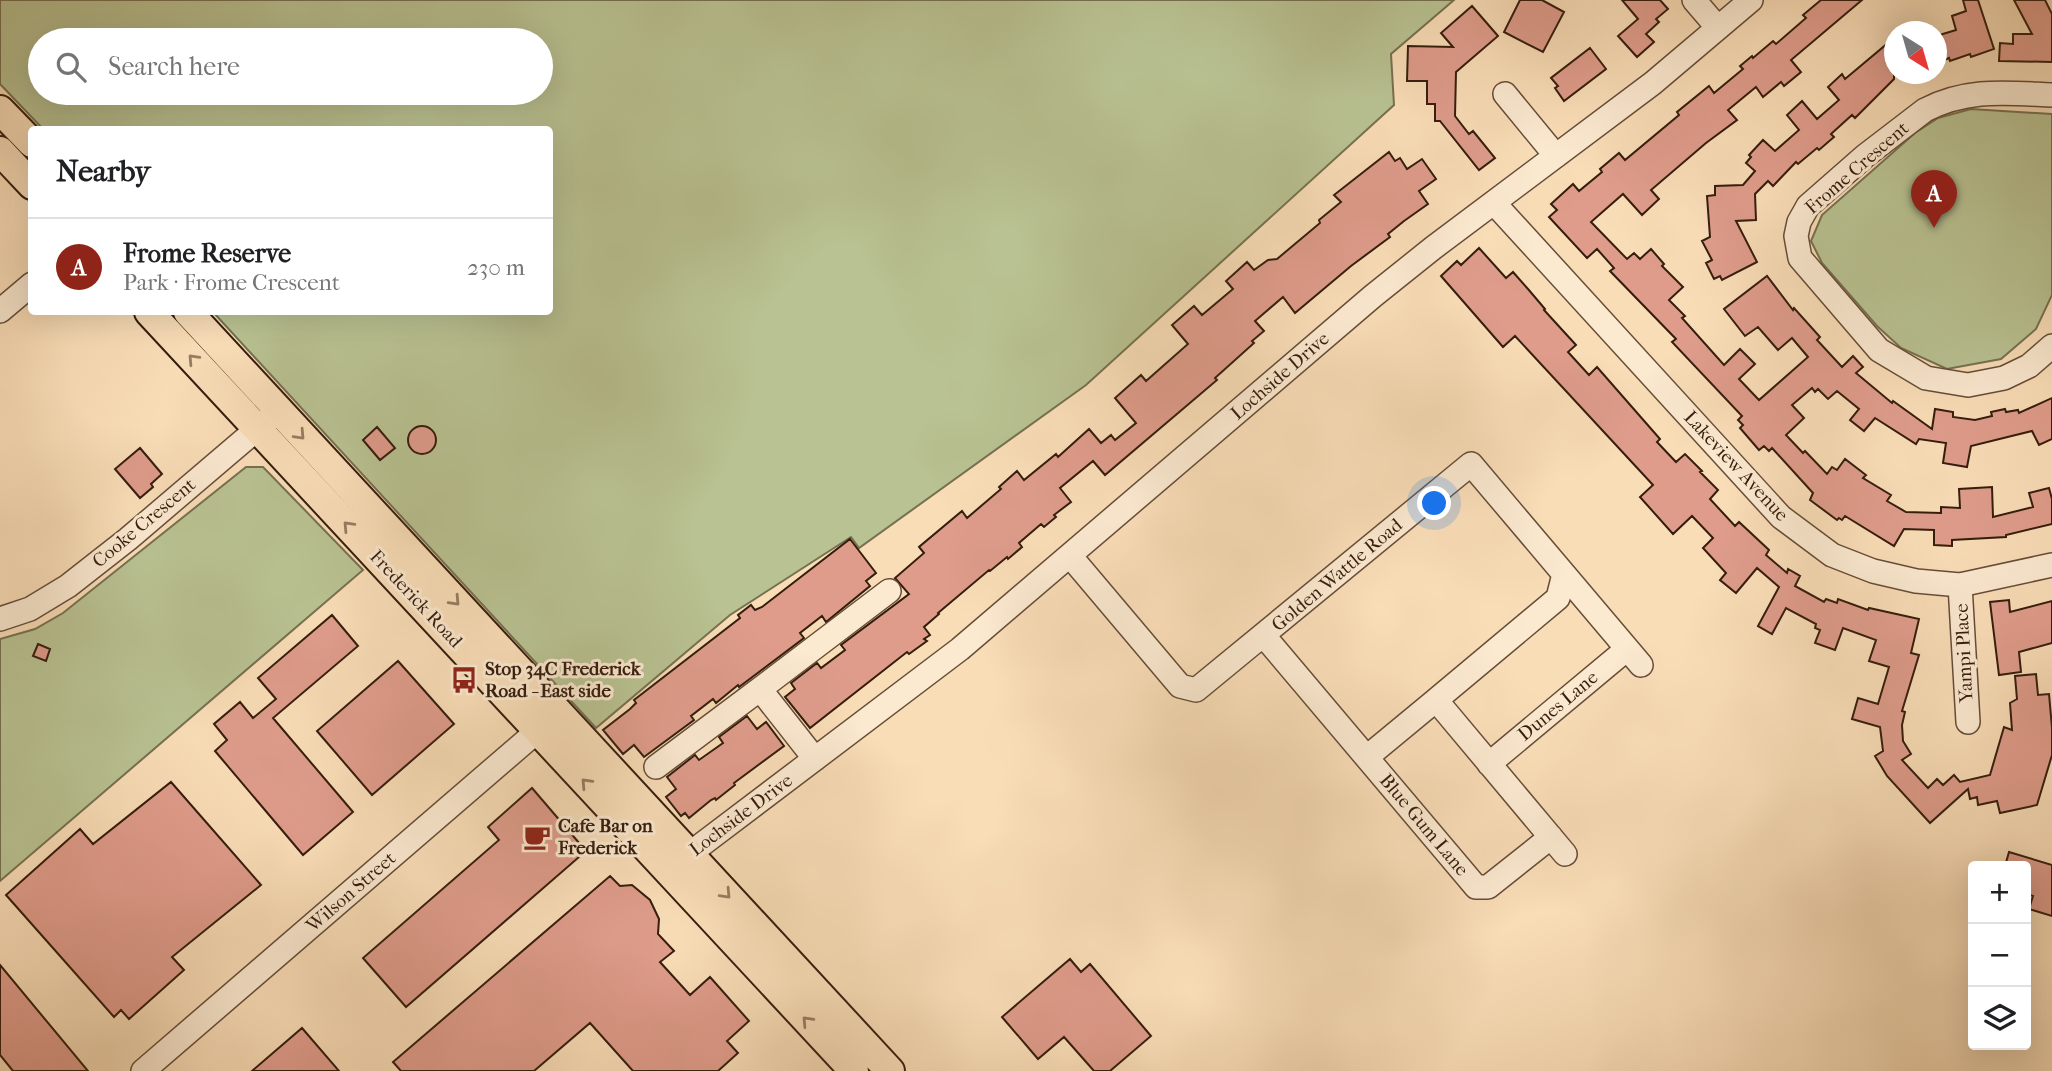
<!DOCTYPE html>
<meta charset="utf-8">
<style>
:root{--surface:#fff;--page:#f2f2f2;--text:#202124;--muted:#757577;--line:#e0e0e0;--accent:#8f2418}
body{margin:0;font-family:"IM FELL French Canon",serif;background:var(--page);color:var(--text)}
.controls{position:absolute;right:21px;bottom:21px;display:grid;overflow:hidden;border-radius:7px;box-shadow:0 7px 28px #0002}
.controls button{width:63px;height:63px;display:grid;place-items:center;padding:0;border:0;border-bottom:2px solid var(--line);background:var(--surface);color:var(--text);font:35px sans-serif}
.compass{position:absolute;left:1884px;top:21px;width:63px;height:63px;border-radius:50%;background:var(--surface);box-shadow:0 7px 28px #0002;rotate:143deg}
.you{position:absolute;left:1435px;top:504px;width:24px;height:24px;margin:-18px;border:5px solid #fff;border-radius:50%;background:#1a73e8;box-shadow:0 0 0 10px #1a73e833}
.badge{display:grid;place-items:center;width:46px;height:46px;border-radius:50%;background:var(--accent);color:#fff;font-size:23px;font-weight:700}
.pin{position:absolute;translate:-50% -58px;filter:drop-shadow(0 2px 4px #0008)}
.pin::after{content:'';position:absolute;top:37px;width:24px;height:21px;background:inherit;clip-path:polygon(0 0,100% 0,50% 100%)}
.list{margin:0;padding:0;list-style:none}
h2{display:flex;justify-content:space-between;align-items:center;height:91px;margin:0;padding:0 28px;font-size:30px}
h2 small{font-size:23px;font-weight:400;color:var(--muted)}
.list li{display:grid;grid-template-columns:46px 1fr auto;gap:21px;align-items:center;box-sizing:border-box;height:98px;padding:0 28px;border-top:2px solid var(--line)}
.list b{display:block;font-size:26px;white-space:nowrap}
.list p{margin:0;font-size:23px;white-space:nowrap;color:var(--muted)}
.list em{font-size:23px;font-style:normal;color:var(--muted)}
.icon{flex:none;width:38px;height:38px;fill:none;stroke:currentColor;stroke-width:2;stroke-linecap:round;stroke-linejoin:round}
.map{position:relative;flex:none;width:2052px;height:1071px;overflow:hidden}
.search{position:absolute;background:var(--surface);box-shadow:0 7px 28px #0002;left:28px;top:28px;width:525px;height:77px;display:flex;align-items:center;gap:18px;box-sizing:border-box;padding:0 24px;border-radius:38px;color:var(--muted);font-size:26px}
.panel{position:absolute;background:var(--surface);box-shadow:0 7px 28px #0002;left:28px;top:126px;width:525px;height:189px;border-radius:7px}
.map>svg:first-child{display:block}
</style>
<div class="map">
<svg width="2052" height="1071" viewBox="0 0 2052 1071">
<rect width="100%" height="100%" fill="#f9ddb7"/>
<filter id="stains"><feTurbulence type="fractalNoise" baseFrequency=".00286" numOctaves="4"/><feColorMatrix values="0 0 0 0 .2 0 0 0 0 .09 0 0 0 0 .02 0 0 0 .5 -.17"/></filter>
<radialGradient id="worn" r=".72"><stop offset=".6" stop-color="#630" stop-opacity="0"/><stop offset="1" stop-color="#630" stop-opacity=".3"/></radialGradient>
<!-- green -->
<path fill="#b9c292" stroke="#777050" stroke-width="2" fill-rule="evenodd" d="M0,0H1454L1391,54L1394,105L1086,385L859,548L851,537L730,615L596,728L213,312H550V130L43,129L0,84ZM40,40H541V93H40Z
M1971,109L2052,114V295L2036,329L2001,359L1947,369L1901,348L1877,326L1822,263L1811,241L1822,215L1915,133L1938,118Z
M246,467H263L363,570L0,881V639L35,629L63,613Z"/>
<!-- building -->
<path fill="#df9c8b" stroke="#351d0d" stroke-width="2" d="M1520,0H1542L1564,12L1543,52L1504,32Z
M1622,0H1660L1668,9L1656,19L1659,22L1646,34L1654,42L1637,57L1618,36L1638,19Z
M1821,0H1862L1791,60L1801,72L1784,86L1781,82L1763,97L1756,87L1728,110L1737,120L1706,143L1651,190L1659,199L1642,215L1623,194L1591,222L1627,259L1634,253L1640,259L1651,249L1664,264L1662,266L1683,287L1669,300L1685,316L1682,318L1724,365L1740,349L1755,364L1739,379L1759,400L1808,357L1792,338L1778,350L1758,327L1745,336L1724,309L1767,276L1793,310L1794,308L1820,337L1817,340L1842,367L1853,356L1863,367L1856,373L1892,403L1893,401L1932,429L1935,409L1953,412V417L1975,420L1992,416L1991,412L2005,409L2006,412L2018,410L2019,413L2052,398V439L2039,445L2032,431L1971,446L1967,467L1943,463L1946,443L1919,439L1916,444L1875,418L1864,431L1850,420L1859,409L1837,391L1828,399L1818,389L1815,392L1812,388L1792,405L1804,418L1786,435L1803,453L1805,451L1827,474L1832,467L1837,470L1845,459L1866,475L1863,478L1891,495L1887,501L1906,512L1941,513V507L1960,508L1959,489L1992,487L1993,517L2033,507L2029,493L2049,488L2052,499V524L2006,535V537L1952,540V546L1934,545V530L1904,529L1894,546L1845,516L1842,520L1839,518L1837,520L1810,500L1813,493L1772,448L1769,451L1764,446L1759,450L1740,428L1743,425L1738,420L1742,416L1672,342L1676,339L1610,271L1614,268L1597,249L1587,258L1549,217L1557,210L1551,204L1573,184L1579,191L1602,172L1600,169L1619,153L1625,160L1679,115L1677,112L1709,86L1714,93L1743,69L1740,66L1752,56L1753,58L1773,41L1776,44L1806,18L1803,15Z
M1963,0H1978L1994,49L1971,57L1970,54L1950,61L1949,58L1936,64V36L1956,30L1952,16L1966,11Z
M2014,0H2045L2052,14V62L1999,61L2000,43L2013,44V34H2032Z
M1472,6L1498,36L1456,72L1455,116L1469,134L1473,131L1495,158L1479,170L1440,121H1435V104H1427V81H1407L1408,46L1453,47L1441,33Z
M1894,38V79L1855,118L1852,115L1831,134L1834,137L1819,150L1817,148L1798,164L1796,162L1773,186L1768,181L1755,194L1756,220L1736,221L1757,262L1722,280L1720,276L1714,279L1706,263L1712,260L1702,241L1710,237L1707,196L1715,195V186L1743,185L1755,171L1746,163L1751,157L1749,155L1763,140L1775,151L1799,130L1787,115L1802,101L1817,119L1839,100L1828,87L1842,74L1845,79Z
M1590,48L1606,69L1564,101L1555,88L1558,86L1551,78Z
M1389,152L1395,161L1400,158L1407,169L1422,159L1436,179L1419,191L1428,204L1404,221L1388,234L1390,237L1351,266L1295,313L1283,297L1255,321L1264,331L1252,341L1254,343L1215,378L1217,380L1105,475L1093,461L1060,488L1071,502L1054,515L1056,517L1044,527L1041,524L1019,543L1022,547L1008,559L1007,557L990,571L989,570L938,613L939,614L924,627L930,635L924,639L927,641L909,654L907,652L810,728L785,697L795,689L791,683L817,663L821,668L845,650L841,645L909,594L895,578L924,553L919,547L962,511L967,518L1001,489L999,487L1017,471L1024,480L1056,454L1058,457L1089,429L1101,443L1111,435L1115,440L1136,423L1115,398L1141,375L1146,381L1188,344L1172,325L1194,306L1202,315L1233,289L1226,281L1247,262L1254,270L1268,260L1277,259L1320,223L1319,220L1341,202L1334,195Z
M1479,248L1506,278L1513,272L1528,289L1545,309L1544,310L1576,345L1568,352L1589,375L1597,367L1660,439L1657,442L1676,462L1685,454L1702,471L1700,472L1718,490L1710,499L1735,526L1739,522L1769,550L1766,555L1787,573L1788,569L1800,576L1795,586L1824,602L1826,599L1837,603L1838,599L1868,610L1869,608L1919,619L1911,653L1919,655L1902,711L1905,712L1902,725L1903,741L1911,754L1902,760L1928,788L1937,779L1943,785L1954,775L1960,782L1990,775L2004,727L2012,730L2010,703L2017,699L2015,676L2036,674L2038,695L2049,694L2052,728V755L2037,805L2000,813L1997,801L1978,805L1977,797L1970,799L1968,789L1930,823L1887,776L1875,756L1883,751L1880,727L1852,719L1858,698L1878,704L1889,667L1869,661L1876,640L1843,628L1835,650L1815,643L1820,630L1815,628L1816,624L1786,608L1772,634L1758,626L1779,587L1757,568L1736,593L1720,580L1726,573L1703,548L1713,538L1692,516L1673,534L1640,497L1653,485L1515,336L1503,347L1441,276L1457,261L1461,265Z
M408 440a14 14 0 1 1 28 0a14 14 0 1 1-28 0Z
M377,427L395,448L380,460L363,440Z
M140,448L162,474L151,484L153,487L140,498L115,469Z
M850,539L876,573L866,581L870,586L826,622L822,616L800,633L804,638L739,687L738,685L716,703L713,699L691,716L694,720L644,757L634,745L623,754L603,730L630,709L636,703L634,700L740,618L738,615L751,605L755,610L762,607Z
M2009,600L2010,612L2052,601V643L2019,652L2021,672L1999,675L1990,602Z
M332,615L358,646L273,718L353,812L303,855L215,751L227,740L214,724L240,702L253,718L276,699L258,678Z
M38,644L50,649L46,661L33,656Z
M398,661L454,724L372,795L317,731Z
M747,716L757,729L766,722L784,746L734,783L735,785L716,800L715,798L711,800L689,818L685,813L681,816L666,797L676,789L667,777L695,755L699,760L723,743L719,737Z
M171,782L261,885L172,957L184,970L129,1019L121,1010L114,1017L6,895L80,829L93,844Z
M532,788L586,851L406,1007L363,958L499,840L488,827Z
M2009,852L2052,865V916L2029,909L2033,896L2026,894V866H2005Z
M610,876L620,886L632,885L650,900L659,919L658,934L674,951L660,962L690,995L710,977L749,1021L727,1041L738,1053L718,1071H633L590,1023L534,1071H401L393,1062Z
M1070,959L1081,972L1090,964L1151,1036L1110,1071H1094L1064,1037L1038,1059L1002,1017Z
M0,965L88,1071H13L0,1055Z
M302,1028L339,1071H252Z"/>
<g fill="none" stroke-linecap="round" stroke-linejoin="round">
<defs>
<path id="minor" d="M1694,0L1718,28
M1505,94L1556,156
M2052,95C2006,93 1968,88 1925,110L1865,156L1808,206L1799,222L1796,236L1800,258L1879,350L1926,378L1968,385L2004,378L2029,366L2052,346
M1494,203L1781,517L1832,555L1873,571L1916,581L1960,585L2052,565
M0,311L32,284
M1071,557L1180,686L1196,690L1471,464L1564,574L1558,598L1436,700L1565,854
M1564,574L1641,665
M1960,585L1968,722
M0,619L30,609L68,586L128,539L271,417
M1264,636L1476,887H1488L1551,837
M760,689L889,591
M1367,757L1436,700
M1489,764L1627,649
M656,767L760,689L815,759
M676,864L960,649L1373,296L1433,248L1653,83L1751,0
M143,1071L549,721"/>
<path id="major" d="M0,110L32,143
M0,151L32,185
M149,312L854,1071
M188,312L890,1071"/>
</defs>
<!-- minor casing -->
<use href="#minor" stroke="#664d38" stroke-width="26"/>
<!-- major casing -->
<use href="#major" stroke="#351d0d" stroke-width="32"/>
<!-- minor -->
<use href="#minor" stroke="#fbe9d0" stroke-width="23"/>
<!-- major -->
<use href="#major" stroke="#f9ddb7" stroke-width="28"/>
</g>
<!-- one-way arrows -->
<defs><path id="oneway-chevron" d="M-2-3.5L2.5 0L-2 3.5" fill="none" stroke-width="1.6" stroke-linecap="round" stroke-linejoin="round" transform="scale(1.75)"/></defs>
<g stroke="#977d62">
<use href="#oneway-chevron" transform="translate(193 359) rotate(-133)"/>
<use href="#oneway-chevron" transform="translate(300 435) rotate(47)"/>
<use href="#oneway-chevron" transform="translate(348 526) rotate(-133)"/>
<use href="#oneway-chevron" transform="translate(455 601) rotate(47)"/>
<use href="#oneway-chevron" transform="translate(586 783) rotate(-133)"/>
<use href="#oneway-chevron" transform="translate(726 894) rotate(47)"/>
<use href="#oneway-chevron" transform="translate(807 1021) rotate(-133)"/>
</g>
<!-- icons -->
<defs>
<symbol id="bus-bare" viewBox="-9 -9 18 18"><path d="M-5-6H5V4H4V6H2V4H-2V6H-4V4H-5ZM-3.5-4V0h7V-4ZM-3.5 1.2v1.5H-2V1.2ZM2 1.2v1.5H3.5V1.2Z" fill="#8f2418" stroke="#fbe9d0" stroke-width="2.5" paint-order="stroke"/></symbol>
<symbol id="cafe-bare" viewBox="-9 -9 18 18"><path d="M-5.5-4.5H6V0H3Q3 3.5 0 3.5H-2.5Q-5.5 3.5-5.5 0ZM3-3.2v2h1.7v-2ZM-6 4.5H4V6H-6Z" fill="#8f2418" stroke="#fbe9d0" stroke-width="2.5" paint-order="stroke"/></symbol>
</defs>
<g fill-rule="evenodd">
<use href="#bus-bare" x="445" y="661" width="38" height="38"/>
<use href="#cafe-bare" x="518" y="818" width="38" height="38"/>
</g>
<g text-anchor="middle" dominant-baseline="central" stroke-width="6" stroke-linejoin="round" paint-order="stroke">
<!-- street labels -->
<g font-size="19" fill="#351d0d" stroke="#fbe9d0">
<text transform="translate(1857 168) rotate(-41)">Frome Crescent</text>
<text transform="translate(1280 376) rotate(-41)">Lochside Drive</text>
<text transform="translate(1736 466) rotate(47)">Lakeview Avenue</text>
<text transform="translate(144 523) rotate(-40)">Cooke Crescent</text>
<text transform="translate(1337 575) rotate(-40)">Golden Wattle Road</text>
<text transform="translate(416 599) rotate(47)">Frederick Road</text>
<text transform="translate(1964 653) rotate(-93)">Yampi Place</text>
<text transform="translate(1558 706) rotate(-40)">Dunes Lane</text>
<text transform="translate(741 815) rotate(-37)">Lochside Drive</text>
<text transform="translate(1424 825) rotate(50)">Blue Gum Lane</text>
<text transform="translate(351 892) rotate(-41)">Wilson Street</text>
</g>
<!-- poi labels -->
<g font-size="19" font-weight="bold" fill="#351d0d" stroke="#fbe9d0" text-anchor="start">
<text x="485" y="669">Stop 34C Frederick<tspan x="485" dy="22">Road - East side</tspan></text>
<text x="558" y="826">Cafe Bar on<tspan x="558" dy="22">Frederick</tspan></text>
</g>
</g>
<rect width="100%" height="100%" filter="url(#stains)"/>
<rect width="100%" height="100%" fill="url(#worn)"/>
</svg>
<div class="controls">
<button>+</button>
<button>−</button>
<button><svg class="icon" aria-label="layers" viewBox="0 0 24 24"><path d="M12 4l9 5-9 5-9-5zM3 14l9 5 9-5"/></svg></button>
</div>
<svg class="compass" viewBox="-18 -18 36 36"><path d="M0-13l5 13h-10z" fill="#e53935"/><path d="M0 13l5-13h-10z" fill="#757577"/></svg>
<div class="you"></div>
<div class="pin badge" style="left:1934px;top:228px">A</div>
<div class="search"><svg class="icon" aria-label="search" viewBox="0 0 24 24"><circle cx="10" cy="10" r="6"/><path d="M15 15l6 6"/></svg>Search here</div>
<section class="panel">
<h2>Nearby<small></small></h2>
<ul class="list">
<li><span class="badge">A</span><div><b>Frome Reserve</b><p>Park · Frome Crescent</p></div><em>230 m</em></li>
</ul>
</section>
</div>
